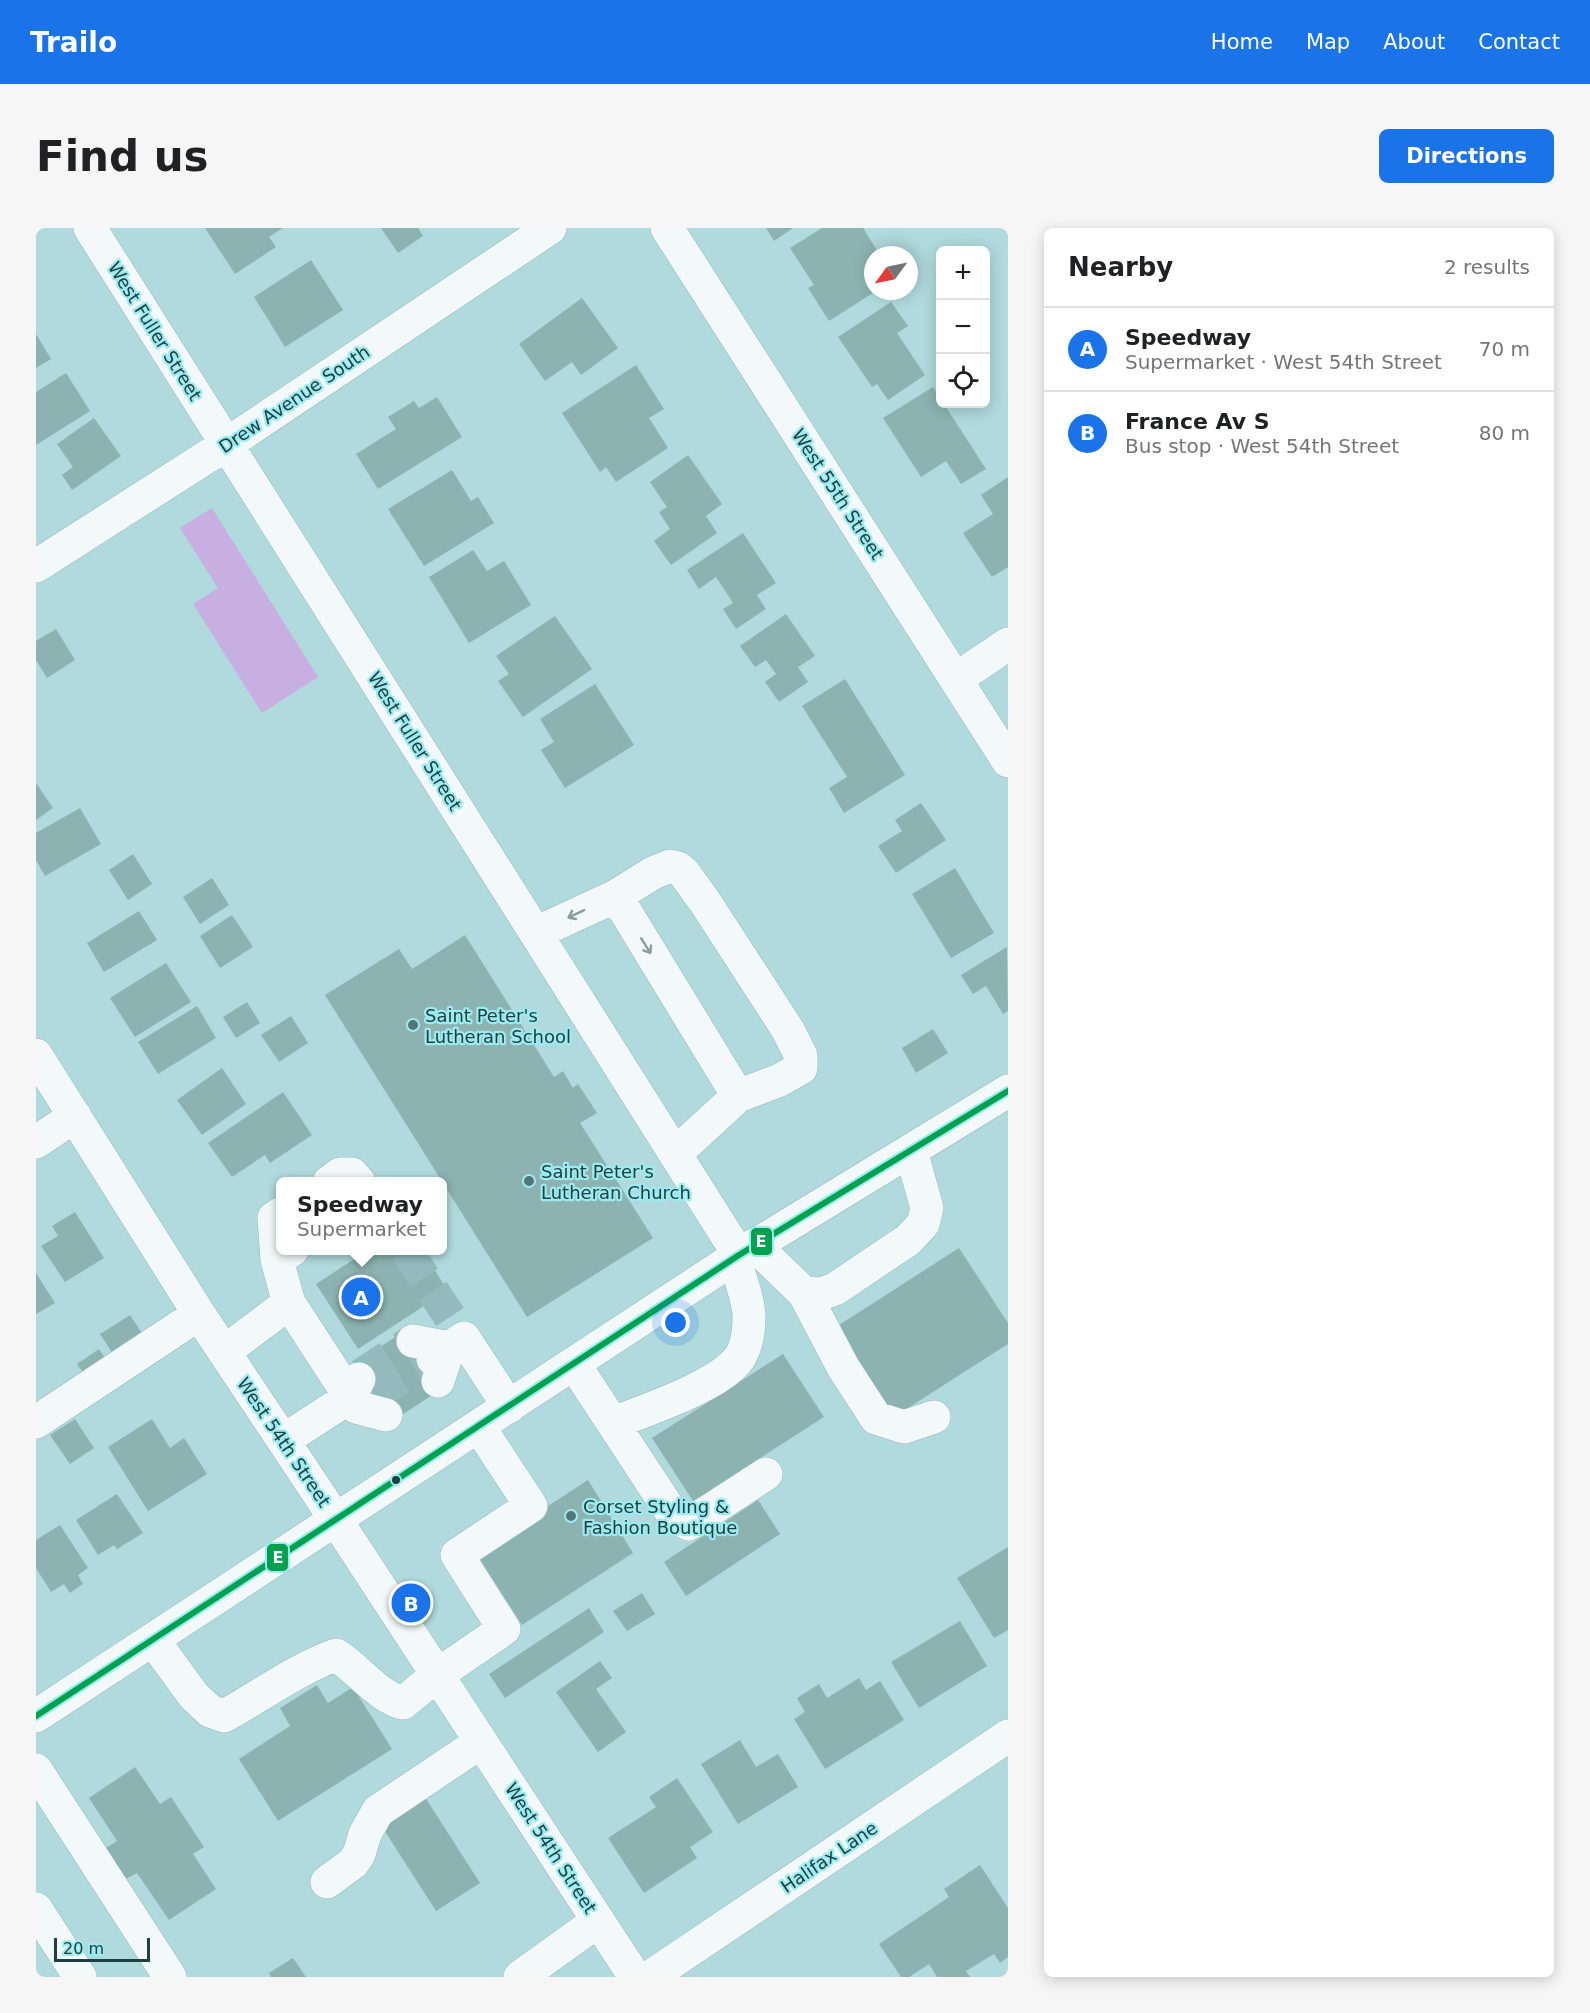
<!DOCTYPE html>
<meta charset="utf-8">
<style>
:root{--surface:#fff;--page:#f6f6f6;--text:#202124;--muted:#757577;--line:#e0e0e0;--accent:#1a73e8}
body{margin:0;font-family:"DejaVu Sans",sans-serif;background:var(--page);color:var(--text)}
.controls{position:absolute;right:18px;top:18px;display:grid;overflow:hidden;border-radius:9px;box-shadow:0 3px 15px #0003}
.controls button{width:54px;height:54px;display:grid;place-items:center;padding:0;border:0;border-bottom:2px solid var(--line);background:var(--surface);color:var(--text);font:30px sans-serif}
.compass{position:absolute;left:828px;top:18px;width:54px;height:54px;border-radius:50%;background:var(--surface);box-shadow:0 3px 15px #0003;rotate:237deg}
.scale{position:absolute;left:18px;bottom:15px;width:96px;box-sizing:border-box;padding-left:6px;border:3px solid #1f4042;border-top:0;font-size:16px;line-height:21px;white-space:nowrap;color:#1f4042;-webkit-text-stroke:4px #9cebf1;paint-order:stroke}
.you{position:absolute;left:640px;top:1095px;width:21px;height:21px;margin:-15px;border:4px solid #fff;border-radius:50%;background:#1a73e8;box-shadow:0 0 0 9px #1a73e833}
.badge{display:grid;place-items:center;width:39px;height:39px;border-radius:50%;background:var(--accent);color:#fff;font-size:20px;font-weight:700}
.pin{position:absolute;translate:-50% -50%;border:3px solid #fff;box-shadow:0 2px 6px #0006}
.popup{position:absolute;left:240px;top:949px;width:171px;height:78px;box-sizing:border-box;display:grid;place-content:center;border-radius:9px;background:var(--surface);filter:drop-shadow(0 2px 4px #0005);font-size:20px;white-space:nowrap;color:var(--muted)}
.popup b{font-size:22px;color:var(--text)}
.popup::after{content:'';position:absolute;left:50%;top:100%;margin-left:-12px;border:12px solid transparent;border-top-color:var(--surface)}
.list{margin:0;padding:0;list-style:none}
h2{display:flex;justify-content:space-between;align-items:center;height:78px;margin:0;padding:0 24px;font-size:26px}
h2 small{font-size:20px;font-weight:400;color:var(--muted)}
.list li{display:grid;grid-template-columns:39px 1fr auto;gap:18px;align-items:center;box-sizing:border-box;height:84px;padding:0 24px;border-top:2px solid var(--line)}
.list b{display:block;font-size:22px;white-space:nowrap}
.list p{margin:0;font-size:20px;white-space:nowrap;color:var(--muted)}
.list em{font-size:20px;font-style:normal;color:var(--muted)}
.icon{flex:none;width:33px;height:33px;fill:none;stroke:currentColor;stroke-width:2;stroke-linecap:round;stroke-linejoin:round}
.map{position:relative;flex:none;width:972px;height:1749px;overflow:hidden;border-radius:9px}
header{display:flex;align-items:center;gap:36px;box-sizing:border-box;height:84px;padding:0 30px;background:var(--accent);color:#fff}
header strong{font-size:28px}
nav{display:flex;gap:33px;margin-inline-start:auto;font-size:21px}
.intro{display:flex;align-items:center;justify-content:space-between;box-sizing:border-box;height:144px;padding:0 36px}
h1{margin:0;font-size:42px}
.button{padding:15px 27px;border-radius:9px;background:var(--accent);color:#fff;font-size:21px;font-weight:700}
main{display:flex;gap:36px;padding:0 36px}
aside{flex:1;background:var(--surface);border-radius:9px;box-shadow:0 3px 15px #0003}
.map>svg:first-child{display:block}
</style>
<header>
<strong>Trailo</strong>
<nav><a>Home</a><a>Map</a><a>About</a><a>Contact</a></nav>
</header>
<div class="intro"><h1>Find us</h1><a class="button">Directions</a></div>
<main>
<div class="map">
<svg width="972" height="1749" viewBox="0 0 972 1749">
<rect width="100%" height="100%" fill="#b0dadd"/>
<!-- green -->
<path fill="#c7afe2" d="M176,280L282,449L226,485L157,376L182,360L144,300Z"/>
<!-- building -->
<path fill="#8cb3b1" d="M169,0H247L233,9L240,19L199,46Z
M345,0H382L387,8L362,25Z
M730,0H757L738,13Z
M786,0H827L844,27H837V65L793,93L772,60L778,57L754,20Z
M275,32L307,82L249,119L218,69Z
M546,70L582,120L545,147L536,134L509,153L483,116Z
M855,74L872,98L861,105L889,147L852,172L841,156L836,159L802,109Z
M0,106L15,131L0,140Z
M600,137L628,181L613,190L632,220L580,254L570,239L564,244L526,185Z
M30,145L54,183L0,217V164Z
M897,159L904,170V176H908L950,241L925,256L910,233L885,249L847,190Z
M401,169L426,209L342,261L320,226L360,201L352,189L378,173L383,180Z
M58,190L85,228L36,262L26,247L37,239L21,216Z
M652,227L686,276L670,288L681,305L635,337L618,313L634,301L623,284L631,279L614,254Z
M416,242L435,273L442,269L458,295L388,338L352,281Z
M972,249V339L956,349L927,305L957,286L945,267Z
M707,305L740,355L721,367L730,381L700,401L687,381L697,375L680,349L663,361L651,342Z
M437,322L451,343L468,333L495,377L433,415L393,349Z
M750,386L779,428L762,439L772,454L743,474L729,454L740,446L730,432L719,439L704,418Z
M519,388L556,441L487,489L462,453L473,446L460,428Z
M20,401L39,432L11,450L0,432V413Z
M809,451L869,547L808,585L793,560L811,549L766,478Z
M559,456L598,517L529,560L505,522L518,514L504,491Z
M0,555L17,580L0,592Z
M885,575L910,612L860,645L842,618L866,603L859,592Z
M44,580L65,616L9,648L0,632V605Z
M97,626L116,656L92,672L73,642Z
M919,640L958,705L915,730L876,666Z
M176,650L193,677L164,696L147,669Z
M103,683L121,712L68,744L51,715Z
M196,687L217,719L184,740L164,708Z
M429,707L518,849L527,843L537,860L542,856L561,885L544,895L617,1010L491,1089L289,767L363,721L376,741Z
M971,719L972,783L967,786L950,758L937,766L925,747Z
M130,735L155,774L99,809L74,770Z
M211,774L224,795L200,810L187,789Z
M161,778L180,810L122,846L102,814Z
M255,788L272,815L243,834L225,807Z
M897,801L912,825L880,845L866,820Z
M186,840L210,876L166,907L141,872Z
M247,864L276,907L234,935L229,927L196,949L172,915Z
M39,984L68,1030L29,1054L5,1018L22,1008L16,998Z
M923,1020L972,1095V1116L858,1189L800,1099Z
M332,1022H386L424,1082L404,1095L391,1076L322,1121L280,1056Z
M0,1045L19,1075L0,1086Z
M94,1087L111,1113L81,1132L64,1106Z
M370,1102L407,1160L355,1194L318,1136Z
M63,1121L74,1138L52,1152L41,1136Z
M747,1126L788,1189L657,1273L616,1210Z
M39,1191L58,1220L34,1236L14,1207Z
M116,1191L134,1220L148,1210L171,1246L112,1283L72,1219Z
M552,1252L597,1325L486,1397L440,1325Z
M81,1266L107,1305L81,1321L78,1317L62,1327L40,1292Z
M722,1272L744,1306L650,1368L628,1334Z
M24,1297L52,1340L42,1347L47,1356L34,1365L28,1356L15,1364L0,1340V1312Z
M972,1319V1402L958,1410L921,1350Z
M606,1365L619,1386L591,1403L577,1383Z
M553,1380L568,1404L469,1470L453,1446Z
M924,1393L951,1438L883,1480L855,1434Z
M564,1433L576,1450L560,1461L590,1504L562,1524L520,1464Z
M823,1450L830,1462L844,1453L868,1492L789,1541L758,1491L769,1484L761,1470L783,1456L791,1470Z
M281,1457L292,1475L317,1459L356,1521L242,1593L203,1531L254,1498L244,1480Z
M704,1512L720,1539L742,1526L762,1559L702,1596L665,1536Z
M99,1539L124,1576L135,1569L168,1619L157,1626L180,1661L133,1692L101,1645L90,1651L70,1620L81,1613L53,1570Z
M641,1550L677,1604L654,1619L661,1630L608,1665L572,1610L620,1579L613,1569Z
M387,1566L444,1655L400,1683L343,1594Z
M944,1637L972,1680V1729L964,1735L958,1726L930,1743L934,1749H901L893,1736L873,1749H865L843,1716L913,1669L908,1661Z
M257,1730L270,1749H235L233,1745Z"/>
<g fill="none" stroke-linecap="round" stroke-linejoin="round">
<!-- minor-tunnel -->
<path stroke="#93bbbe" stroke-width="33" stroke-dasharray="33 16" stroke-linecap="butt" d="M370,1022L414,1089
M325,1147L377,1113
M337,1167L391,1135"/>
<defs>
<path id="minor" d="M54,0L703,1027
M631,0L972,533
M0,338L191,216L514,0
M920,451L972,416
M580,668L702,868
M500,705L580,668L617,645L634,638L642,640L648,645L669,674L752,802L765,828V840L744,852L702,868L639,926
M0,827L163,1086L300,1292L599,1749
M0,914L39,888
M293,954L304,946H316L323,954
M718,1017L768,1065L785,1066L799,1061L872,1012L887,996L891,980L875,923
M241,1032L238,990L244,986
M768,1065L807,1139L840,1190L868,1199L898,1189
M253,1075L241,1032L256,1022
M377,1113L413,1120L428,1110L473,1179
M188,1124L253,1075L314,1169L248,1212
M397,1131L413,1120L402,1153
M538,1136L637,1287L653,1296L730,1246
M323,1151L314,1169L320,1179L350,1187
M0,1194L163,1086
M577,1195C610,1182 679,1159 701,1133C711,1121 713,1104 713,1089C713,1072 703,1047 698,1030
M117,1412L158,1468L174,1483L188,1488C225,1468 260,1441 300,1427C320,1439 345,1471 367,1475L401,1447L468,1401L421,1327L495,1278L443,1199
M0,1542L134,1749
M291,1654L317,1635L323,1626L329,1606L342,1583L445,1514
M0,1681L44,1749
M484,1749L562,1693
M614,1749L972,1508"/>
<path id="major" d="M0,1488L703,1027L972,863"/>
</defs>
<!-- minor casing -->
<use href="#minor" stroke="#96b8ba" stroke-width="34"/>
<!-- major casing -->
<use href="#major" stroke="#96b8ba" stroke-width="34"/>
<!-- minor -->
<use href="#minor" stroke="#f3f9fa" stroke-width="33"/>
<!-- major -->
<use href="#major" stroke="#f3f9fa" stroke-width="33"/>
<defs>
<path id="bus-1" d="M0,1488L703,1027L972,863"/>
</defs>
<!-- bus-1 casing -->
<use href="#bus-1" stroke="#9cebf1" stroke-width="10"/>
<!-- bus-1 -->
<use href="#bus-1" stroke="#02a150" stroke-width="6"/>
</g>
<!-- one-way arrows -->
<defs><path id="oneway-shaft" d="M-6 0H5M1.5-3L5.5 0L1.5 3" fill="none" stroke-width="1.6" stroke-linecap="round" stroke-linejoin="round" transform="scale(1.5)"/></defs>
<g stroke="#899c9e">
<use href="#oneway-shaft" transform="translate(540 686) rotate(155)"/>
<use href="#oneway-shaft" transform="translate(610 718) rotate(58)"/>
</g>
<!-- markers -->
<g fill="#527678" stroke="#9cebf1" stroke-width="2">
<circle cx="377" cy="797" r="6"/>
<circle cx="493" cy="953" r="6"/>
<circle cx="535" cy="1288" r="6"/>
</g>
<circle fill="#1f4042" stroke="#9cebf1" stroke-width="2" cx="360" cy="1252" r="5"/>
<g text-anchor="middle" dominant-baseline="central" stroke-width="4.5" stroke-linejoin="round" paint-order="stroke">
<!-- street labels -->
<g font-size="18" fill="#1f4042" stroke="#9cebf1">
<text transform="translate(119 103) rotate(58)">West Fuller Street</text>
<text transform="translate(258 171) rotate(-34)">Drew Avenue South</text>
<text transform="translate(802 266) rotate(57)">West 55th Street</text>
<text transform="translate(379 513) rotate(58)">West Fuller Street</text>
<text transform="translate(248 1214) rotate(56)">West 54th Street</text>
<text transform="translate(515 1620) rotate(57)">West 54th Street</text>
<text transform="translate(793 1629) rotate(-34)">Halifax Lane</text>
</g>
<!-- poi labels -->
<g font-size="18" fill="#1f4042" stroke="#9cebf1" text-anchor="start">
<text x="389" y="787">Saint Peter's<tspan x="389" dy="21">Lutheran School</tspan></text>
<text x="505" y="943">Saint Peter's<tspan x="505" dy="21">Lutheran Church</tspan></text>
<text x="547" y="1278">Corset Styling &amp;<tspan x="547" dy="21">Fashion Boutique</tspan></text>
</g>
</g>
<g stroke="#9cebf1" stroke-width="2">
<rect x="714" y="999" width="23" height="29" rx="6" fill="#02a150"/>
<rect x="230" y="1315" width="23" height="29" rx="6" fill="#02a150"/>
</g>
<g font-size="16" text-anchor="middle" font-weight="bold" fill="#fff">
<text x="725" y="1019">E</text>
<text x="242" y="1335">E</text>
</g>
</svg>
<div class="controls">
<button>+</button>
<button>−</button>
<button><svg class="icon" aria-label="locate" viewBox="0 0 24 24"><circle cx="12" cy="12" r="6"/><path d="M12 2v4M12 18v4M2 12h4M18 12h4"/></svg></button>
</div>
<svg class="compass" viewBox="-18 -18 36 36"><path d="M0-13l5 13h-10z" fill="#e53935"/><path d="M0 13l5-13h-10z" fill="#757577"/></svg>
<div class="scale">20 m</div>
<div class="you"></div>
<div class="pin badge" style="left:325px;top:1069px">A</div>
<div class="popup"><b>Speedway</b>Supermarket</div>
<div class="pin badge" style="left:375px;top:1375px">B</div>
</div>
<aside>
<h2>Nearby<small>2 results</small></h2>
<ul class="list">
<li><span class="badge">A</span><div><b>Speedway</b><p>Supermarket · West 54th Street</p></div><em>70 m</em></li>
<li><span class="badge">B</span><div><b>France Av S</b><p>Bus stop · West 54th Street</p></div><em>80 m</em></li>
</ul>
</aside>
</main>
